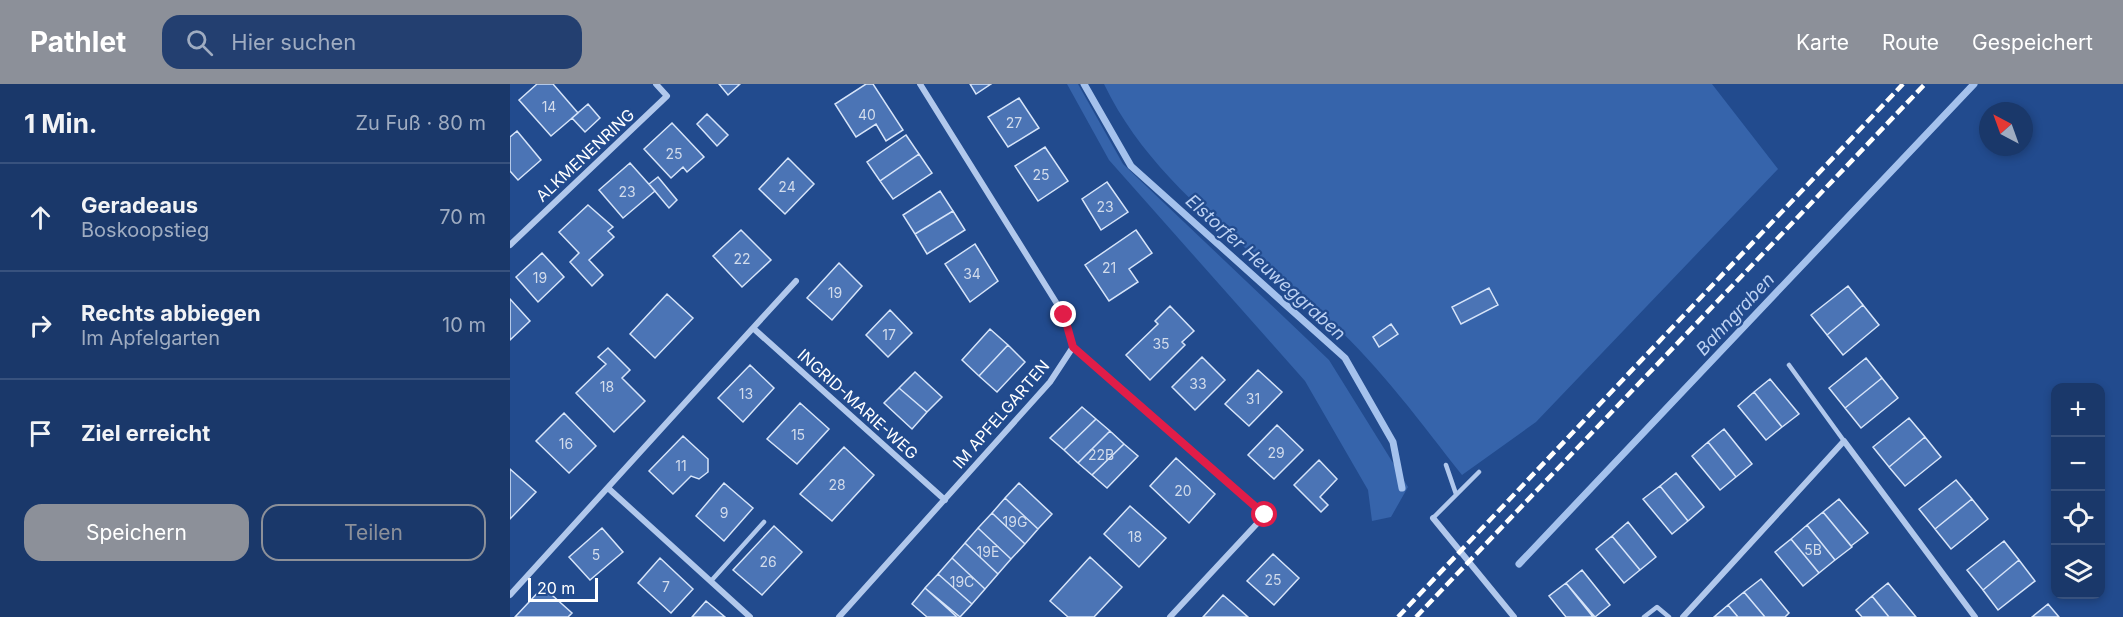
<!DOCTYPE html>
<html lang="de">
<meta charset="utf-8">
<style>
:root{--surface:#1a386a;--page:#233f70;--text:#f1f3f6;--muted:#9facc1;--line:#38527e;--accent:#8c9099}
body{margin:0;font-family:Inter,sans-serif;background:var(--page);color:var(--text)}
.controls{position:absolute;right:18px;bottom:18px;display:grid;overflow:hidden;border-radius:12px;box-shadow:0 3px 9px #0003}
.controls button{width:54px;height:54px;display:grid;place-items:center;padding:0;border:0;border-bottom:2px solid var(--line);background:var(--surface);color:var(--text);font:30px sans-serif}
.compass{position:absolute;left:1469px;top:18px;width:54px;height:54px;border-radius:50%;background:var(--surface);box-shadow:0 3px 9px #0003;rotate:319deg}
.scale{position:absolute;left:18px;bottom:15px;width:70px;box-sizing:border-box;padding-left:6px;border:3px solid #fff;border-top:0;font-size:16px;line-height:21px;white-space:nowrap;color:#fff;-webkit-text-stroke:4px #224b8e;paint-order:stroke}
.stop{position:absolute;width:18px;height:18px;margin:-14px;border:4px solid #e11d48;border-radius:50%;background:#fff}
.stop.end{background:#e11d48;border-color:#fff;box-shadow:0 2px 6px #0008}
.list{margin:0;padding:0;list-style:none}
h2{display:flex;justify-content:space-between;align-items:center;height:78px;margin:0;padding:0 24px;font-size:26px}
h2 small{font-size:20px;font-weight:400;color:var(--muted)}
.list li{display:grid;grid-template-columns:39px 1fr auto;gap:18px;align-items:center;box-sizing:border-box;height:108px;padding:0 24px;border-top:2px solid var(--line)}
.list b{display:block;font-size:22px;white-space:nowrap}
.list p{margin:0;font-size:20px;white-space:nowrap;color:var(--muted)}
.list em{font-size:20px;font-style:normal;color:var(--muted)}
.actions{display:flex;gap:12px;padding:18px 24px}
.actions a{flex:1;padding:14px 0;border:2px solid var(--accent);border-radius:18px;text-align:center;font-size:21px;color:var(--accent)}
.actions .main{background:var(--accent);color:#fff}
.icon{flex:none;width:33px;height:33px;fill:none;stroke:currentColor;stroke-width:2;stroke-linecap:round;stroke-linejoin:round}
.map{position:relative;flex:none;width:1613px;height:533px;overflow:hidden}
header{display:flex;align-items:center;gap:36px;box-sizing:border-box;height:84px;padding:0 30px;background:var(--accent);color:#fff}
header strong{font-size:28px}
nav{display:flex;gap:33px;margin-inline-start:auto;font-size:21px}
.search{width:420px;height:54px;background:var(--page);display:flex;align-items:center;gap:15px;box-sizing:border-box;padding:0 21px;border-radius:18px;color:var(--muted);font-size:22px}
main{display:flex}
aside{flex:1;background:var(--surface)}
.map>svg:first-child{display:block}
</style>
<header>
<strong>Pathlet</strong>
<div class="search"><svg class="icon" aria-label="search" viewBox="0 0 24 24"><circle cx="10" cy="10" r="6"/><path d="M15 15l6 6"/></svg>Hier suchen</div>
<nav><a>Karte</a><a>Route</a><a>Gespeichert</a></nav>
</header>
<main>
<aside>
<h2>1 Min.<small>Zu Fuß · 80 m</small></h2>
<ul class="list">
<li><svg class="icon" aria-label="ahead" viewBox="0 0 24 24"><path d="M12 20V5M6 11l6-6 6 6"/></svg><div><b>Geradeaus</b><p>Boskoopstieg</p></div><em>70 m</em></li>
<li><svg class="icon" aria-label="right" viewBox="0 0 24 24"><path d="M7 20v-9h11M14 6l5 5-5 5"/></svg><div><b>Rechts abbiegen</b><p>Im Apfelgarten</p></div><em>10 m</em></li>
<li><svg class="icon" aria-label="arrive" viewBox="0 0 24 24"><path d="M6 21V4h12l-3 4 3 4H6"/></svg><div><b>Ziel erreicht</b></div></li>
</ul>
<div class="actions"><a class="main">Speichern</a><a>Teilen</a></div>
</aside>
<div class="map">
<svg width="1613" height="533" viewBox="0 0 1613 533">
<rect width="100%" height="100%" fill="#224b8e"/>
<!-- green -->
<path fill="#3664ab" d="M557,0H568L613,80L819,276L898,403L881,433L862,437L858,406L795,297L599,76Z
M594,0H1202L1268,85L1026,338L952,391C911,339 871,284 822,239C741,164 643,102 594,0Z"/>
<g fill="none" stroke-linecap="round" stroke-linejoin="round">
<!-- stream -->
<path stroke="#a5c2ed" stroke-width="7" d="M574,0L621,82L835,274L883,358L892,404
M1009,480L1464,0"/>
</g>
<!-- building -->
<path fill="#4b74b5" stroke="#d6e4f9" stroke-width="1.5" d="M27,0H43L68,29L41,52L9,16Z
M209,0H230L218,11Z
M356,0H363L393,46L376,57L366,40L346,53L325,20Z
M460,0H481L466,10Z
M509,14L529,44L498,63L478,33Z
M78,20L90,34L75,48L62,34Z
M197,30L218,51L207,62L187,40Z
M162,39L194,73L177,88L173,83L161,94L134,65Z
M7,47L31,76L8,96L0,87V53Z
M396,51L409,70L370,97L357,78Z
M535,63L558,97L528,117L505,82Z
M409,70L422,89L383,115L370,97Z
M278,74L304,100L275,130L249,105Z
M120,79L145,107L113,134L89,106Z
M148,93L167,116L159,124L139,100Z
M597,98L618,128L591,146L572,115Z
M430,107L443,127L405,150L393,131Z
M78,121L103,143L98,147L104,153L79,176L93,191L82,202L60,178L69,169L49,148Z
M443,127L455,146L417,170L405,150Z
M231,146L261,176L232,203L203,172Z
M626,146L642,169L619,185L628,198L599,217L575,181Z
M465,160L488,197L460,218L435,180Z
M32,169L54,193L28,218L6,193Z
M329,179L352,202L322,236L297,214Z
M1338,202L1353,221L1317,251L1301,231Z
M979,204L988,221L951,240L942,223Z
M157,210L183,234L145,274L120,250Z
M0,215L20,237L0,256Z
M1353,221L1369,241L1333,271L1317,251Z
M660,222L684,247L672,258L675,261L640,296L616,271L648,240L645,237Z
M380,226L402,249L378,273L356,251Z
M881,240L888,250L869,263L863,253Z
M480,245L498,261L469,292L452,276Z
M498,261L515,278L487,308L469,292Z
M98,264L120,286L112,294L135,317L104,348L66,309L96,280L88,273Z
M692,273L715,296L685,326L662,303Z
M1356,274L1372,294L1335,324L1319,304Z
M240,281L264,304L233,338L208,314Z
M748,286L772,308L739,342L715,320Z
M405,288L432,313L417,328L389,304Z
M1372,294L1388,314L1351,344L1335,324Z
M1260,295L1289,330L1272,343L1244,308Z
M389,304L417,328L402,345L374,319Z
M1244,308L1272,343L1256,356L1228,322Z
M290,319L319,345L287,380L257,355Z
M572,323L586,335L554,366L540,354Z
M54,329L86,362L59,389L26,357Z
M1399,334L1415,353L1379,383L1363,363Z
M586,335L600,347L568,379L554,366Z
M767,341L793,366L764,395L738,371Z
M1214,345L1242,380L1226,393L1198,358Z
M600,347L614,360L582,391L568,379Z
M173,352L198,375V388L189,395L181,392L163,410L139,387Z
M1415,353L1431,373L1395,402L1379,383Z
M1198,358L1226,393L1210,406L1182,372Z
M614,360L628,372L597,404L582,391Z
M334,363L364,391L322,437L290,410Z
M666,374L705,410L679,439L640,402Z
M809,376L827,395L810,413L818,421L811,428L784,401Z
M0,385L26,408L0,435Z
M1166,389L1194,423L1178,437L1150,402Z
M1446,396L1462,415L1425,445L1409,425Z
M214,399L243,424L214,457L186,432Z
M509,399L542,430L528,445L495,414Z
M1150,402L1178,437L1162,450L1133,415Z
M495,414L528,445L515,460L482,429Z
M1329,415L1358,449L1341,462L1313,428Z
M1462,415L1478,435L1441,465L1425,445Z
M620,422L656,454L629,483L594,450Z
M1313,428L1342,463L1325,476L1297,441Z
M482,429L515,460L501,475L468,444Z
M1118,438L1146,473L1130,486L1102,452Z
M1297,441L1325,476L1309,489L1281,455Z
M264,442L292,468L252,511L223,486Z
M92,444L113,468L80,496L59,473Z
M468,444L501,475L488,490L455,459Z
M1102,452L1130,486L1114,499L1086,465Z
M1281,455L1309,489L1293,502L1265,468Z
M1494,457L1509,476L1473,506L1457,486Z
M455,459L488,490L475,505L442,474Z
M763,470L789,494L764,521L737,497Z
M580,473L612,503L584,533H558L540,517Z
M150,474L183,505L161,529L128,499Z
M442,474L475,505L462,520L428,490Z
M1509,476L1525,497L1488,526L1473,506Z
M1072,486L1100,521L1085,533L1056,499Z
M428,490L462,520L450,533L415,504Z
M1251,495L1279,529L1275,533H1255L1234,508Z
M1056,499L1083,533H1056L1039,512Z
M1378,499L1406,533H1379L1362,512Z
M33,503L62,529L58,533H5Z
M415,504L447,533H417L402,520Z
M1234,508L1255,533H1228L1218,521Z
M713,511L738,533H693Z
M1362,512L1379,533H1352L1346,526Z
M196,517L215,533H182Z
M1538,520L1549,533H1522Z
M1218,521L1228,533H1204Z"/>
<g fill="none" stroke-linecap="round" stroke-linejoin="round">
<!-- service -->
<path stroke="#b1c8ec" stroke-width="4.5" d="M1279,281L1334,357
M936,381L946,410
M923,434L969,388
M201,497L254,438
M1134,533L1147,523L1159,533"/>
<!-- minor -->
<path stroke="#b1c8ec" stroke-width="6" d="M0,161L157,12L146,0
M243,244L286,197
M563,263L755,431L660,533
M98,404L240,533
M923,434L1004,533
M0,511L243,244L435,416
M329,533L540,298L563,263L554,231L410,0
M1173,533L1334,357L1465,533"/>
<!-- rail -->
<path stroke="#fff" stroke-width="4.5" stroke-dasharray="10 4.5" stroke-linecap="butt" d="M888,533L1393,0
M906,533L1415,0"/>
</g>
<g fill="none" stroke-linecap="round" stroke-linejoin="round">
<!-- route -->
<path stroke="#e11d48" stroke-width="8" d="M554,231L563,263L755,431"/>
</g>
<g text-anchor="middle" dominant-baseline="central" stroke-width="4.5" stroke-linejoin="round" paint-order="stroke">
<!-- number labels -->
<g font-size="14" fill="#d2dcec">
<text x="39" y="22">14</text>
<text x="357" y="30">40</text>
<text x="504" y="38">27</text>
<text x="164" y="69">25</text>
<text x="531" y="90">25</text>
<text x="277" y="102">24</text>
<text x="117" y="107">23</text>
<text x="595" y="122">23</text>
<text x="232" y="174">22</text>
<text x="599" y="183">21</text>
<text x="462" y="189">34</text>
<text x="30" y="193">19</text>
<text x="325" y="208">19</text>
<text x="379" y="250">17</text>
<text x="651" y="259">35</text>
<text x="688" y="299">33</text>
<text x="97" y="302">18</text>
<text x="236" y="309">13</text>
<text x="743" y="314">31</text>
<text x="288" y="350">15</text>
<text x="56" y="359">16</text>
<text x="766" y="368">29</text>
<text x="591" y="370">22B</text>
<text x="171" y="381">11</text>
<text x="327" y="400">28</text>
<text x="673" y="406">20</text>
<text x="214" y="428">9</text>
<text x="505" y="437">19G</text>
<text x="625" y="452">18</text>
<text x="1303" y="465">5B</text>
<text x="478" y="467">19E</text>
<text x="86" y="470">5</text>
<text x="258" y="477">26</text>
<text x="763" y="495">25</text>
<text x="452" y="497">19C</text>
<text x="156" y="502">7</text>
</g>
<!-- street labels -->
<g font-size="16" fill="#fff" stroke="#224b8e">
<text transform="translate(75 71) rotate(-43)">ALKMENENRING</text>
<text transform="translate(348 320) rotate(42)">INGRID-MARIE-WEG</text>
<text transform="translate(491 330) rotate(-49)">IM APFELGARTEN</text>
</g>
<!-- water labels -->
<g font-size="18" font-style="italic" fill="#bdd2f3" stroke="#224b8e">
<text transform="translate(756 183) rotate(42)">Elstorfer Heuweggraben</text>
<text transform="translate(1225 230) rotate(-47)">Bahngraben</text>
</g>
</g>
</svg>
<div class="controls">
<button>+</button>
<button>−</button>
<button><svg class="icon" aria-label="locate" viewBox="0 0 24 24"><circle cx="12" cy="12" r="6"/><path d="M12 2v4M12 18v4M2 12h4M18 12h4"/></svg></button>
<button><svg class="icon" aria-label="layers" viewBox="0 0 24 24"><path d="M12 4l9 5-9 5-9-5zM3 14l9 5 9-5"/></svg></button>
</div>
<svg class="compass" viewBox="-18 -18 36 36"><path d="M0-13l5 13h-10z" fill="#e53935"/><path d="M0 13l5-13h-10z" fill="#9facc1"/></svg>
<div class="scale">20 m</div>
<div class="stop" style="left:755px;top:431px"></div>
<div class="stop end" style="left:554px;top:231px"></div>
</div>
</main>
